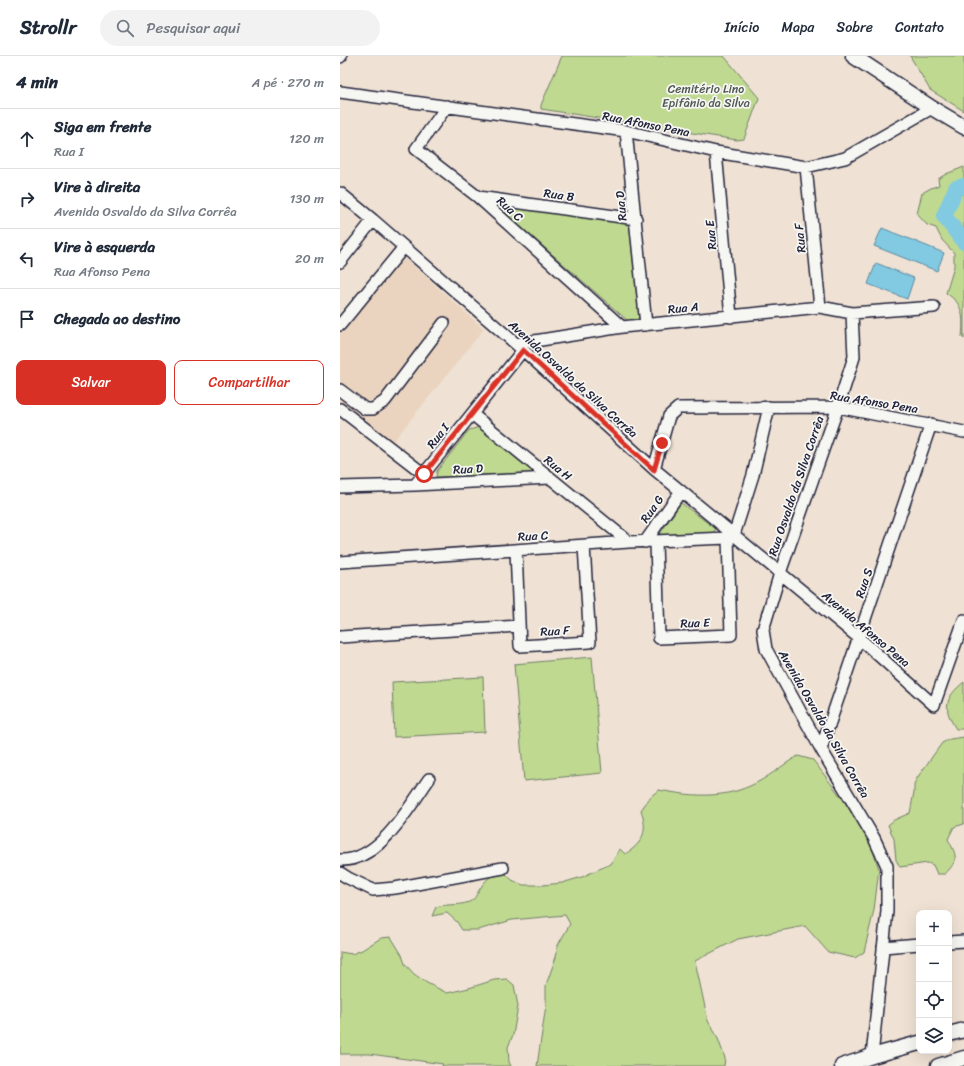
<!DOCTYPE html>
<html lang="pt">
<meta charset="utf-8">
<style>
:root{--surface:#fff;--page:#f2f2f3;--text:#1f2937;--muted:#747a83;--line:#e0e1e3;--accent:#d93025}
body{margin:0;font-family:Sriracha,sans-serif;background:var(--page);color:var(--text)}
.controls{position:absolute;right:12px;bottom:12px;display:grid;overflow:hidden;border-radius:8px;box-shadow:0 4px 16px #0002}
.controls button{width:36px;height:36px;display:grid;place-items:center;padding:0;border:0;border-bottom:1px solid var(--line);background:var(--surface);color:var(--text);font:20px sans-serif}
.stop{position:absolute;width:12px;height:12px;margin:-9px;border:3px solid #d93025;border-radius:50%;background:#fff}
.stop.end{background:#d93025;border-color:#fff;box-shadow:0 1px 4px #0008}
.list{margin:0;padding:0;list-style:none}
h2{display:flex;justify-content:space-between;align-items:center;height:52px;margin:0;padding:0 16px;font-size:17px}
h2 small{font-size:13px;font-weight:400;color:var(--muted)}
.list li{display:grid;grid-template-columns:26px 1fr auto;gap:12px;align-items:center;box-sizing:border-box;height:60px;padding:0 16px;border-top:1px solid var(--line)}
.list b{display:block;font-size:15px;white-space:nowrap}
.list p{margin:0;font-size:13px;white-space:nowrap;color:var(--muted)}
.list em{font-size:13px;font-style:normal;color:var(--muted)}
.actions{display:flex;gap:8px;padding:12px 16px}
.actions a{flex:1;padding:9px 0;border:1px solid var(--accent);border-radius:8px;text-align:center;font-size:14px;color:var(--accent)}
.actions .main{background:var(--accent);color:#fff}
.icon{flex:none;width:22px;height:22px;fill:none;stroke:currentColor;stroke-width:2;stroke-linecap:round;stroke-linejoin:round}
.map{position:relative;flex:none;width:624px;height:1010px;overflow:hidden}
header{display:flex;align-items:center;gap:24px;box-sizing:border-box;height:56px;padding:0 20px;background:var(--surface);border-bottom:1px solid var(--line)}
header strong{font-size:19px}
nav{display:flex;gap:22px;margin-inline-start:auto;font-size:14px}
.search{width:280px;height:36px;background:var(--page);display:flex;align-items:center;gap:10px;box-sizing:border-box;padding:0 14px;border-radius:22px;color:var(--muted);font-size:15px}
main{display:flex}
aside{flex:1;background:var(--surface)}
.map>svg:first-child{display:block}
</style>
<header>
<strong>Strollr</strong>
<div class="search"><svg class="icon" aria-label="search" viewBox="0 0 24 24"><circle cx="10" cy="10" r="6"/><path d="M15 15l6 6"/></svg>Pesquisar aqui</div>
<nav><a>Início</a><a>Mapa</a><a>Sobre</a><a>Contato</a></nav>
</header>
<main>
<aside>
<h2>4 min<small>A pé · 270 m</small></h2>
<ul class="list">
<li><svg class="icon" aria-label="ahead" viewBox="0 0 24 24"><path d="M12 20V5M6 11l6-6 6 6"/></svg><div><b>Siga em frente</b><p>Rua I</p></div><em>120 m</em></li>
<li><svg class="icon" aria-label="right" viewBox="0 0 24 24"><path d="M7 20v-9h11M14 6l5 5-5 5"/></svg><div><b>Vire à direita</b><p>Avenida Osvaldo da Silva Corrêa</p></div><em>130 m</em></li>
<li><svg class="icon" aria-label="left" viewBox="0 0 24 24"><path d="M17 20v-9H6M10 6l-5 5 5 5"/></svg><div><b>Vire à esquerda</b><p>Rua Afonso Pena</p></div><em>20 m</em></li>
<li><svg class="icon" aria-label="arrive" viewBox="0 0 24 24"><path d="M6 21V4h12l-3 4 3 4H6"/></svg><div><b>Chegada ao destino</b></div></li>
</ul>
<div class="actions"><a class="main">Salvar</a><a>Compartilhar</a></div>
</aside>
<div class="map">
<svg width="624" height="1010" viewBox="0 0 624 1010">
<rect width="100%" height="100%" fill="#efe2d4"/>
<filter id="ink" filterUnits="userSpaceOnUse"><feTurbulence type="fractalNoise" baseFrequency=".025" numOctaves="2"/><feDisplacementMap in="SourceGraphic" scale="8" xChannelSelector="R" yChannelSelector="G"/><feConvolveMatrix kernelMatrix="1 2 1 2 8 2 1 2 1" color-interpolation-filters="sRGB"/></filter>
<g filter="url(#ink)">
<!-- built -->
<path fill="#ead4bf" d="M54,192L144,273L52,387L0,347V260Z"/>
<!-- green -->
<path fill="#bfd990" stroke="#707e66" d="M222,0H384L419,42L404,83L397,84L201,53V49Z
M570,0H624V55L590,34Z
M624,111V283L622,281C623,270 624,257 618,248C616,244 610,240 606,237L614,211V197L602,184L596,172L587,169L577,158L582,137L591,132L599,129L598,123L606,118Z
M165,151L286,167L290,172L299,262L294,266L288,265L163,155Z
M140,371L194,414L191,417L96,421L97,415L129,374Z
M341,447L376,473L372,478L319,479Z
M252,601L262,717L184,725L174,608Z
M143,621L145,676L54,681L52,626Z
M624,626V673H616C603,653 604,642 624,626Z
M624,681V768L614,771L608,783C616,799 620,803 605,818H597L593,809L588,807L560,811L556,804L554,783L548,769L554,764L570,757L574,736V728L577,722L602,687L610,683Z
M458,700L473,704L504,745L529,783L539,813L534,854L524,896L515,902L488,896L465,870L398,883L355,905L368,965L377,980L385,1002L384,1010H197L206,949V929L216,901L218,889L230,868L225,859L172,864L138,874H122L117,866L107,857L92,860L96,851C108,847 122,851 133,844C135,842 136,839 138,836C146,823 149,819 164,816L172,824L183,829H203L222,827L242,821L259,813L271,808L280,793L285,798C304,787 308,774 301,754L311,740L319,734C350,740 381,743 410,730C428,722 442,709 458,700Z
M51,881L62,899L65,908L74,918L87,927L107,937L129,932L154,924L167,923L174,929L178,950L173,979L168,991L169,1006L171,1010H102L103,1008L30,998H0V896L12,898L22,894L41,882Z"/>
<!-- water -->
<path fill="#81cae2" stroke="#5b879f" d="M542,172L604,197L597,215L534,190Z
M536,207L574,222L567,243L528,228Z"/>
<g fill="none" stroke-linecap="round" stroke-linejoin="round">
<!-- river -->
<path stroke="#81cae2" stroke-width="16" d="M624,130L616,132L604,160L624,186"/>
<defs>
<path id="minor" d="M0,1L1,0
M0,36L286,75L376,96L466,111L505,102L592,52
M107,50L76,93L138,141L282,271
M286,75L306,269
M376,96L391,261
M466,111L480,251
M0,137L33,164L183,294L314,413L519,582L594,649L624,564
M138,141L296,163
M0,206L33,164
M512,257L514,301L498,351L440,517L423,574L426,593L481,693L534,782L547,810V855L532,1000
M0,269L64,191
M176,288L282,271L480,251L512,257L594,251
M0,334L25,353H33L45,345L104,267
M0,353L84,418
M132,358L289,486
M314,413L329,360L338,352L498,351L624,376
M75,429L183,294
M0,431L75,429L209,422
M305,486L341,435
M316,486L319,582L391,579L388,482
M176,494L180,590L250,586L244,490
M0,506L289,486L388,482L394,479L413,419L429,351
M0,581L179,570
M481,693L591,368
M0,804C39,806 69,751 89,723
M0,817L8,822L33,834L55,832L163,812
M609,886L624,885
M543,891L579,888"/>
<path id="major" d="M513,0L592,52L624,71
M609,978L624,974
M502,1010L532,1000L579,987
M598,1010L624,1002"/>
</defs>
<!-- minor casing -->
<use href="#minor" stroke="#22223b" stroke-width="14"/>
<!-- major casing -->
<use href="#major" stroke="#22223b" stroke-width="17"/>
<!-- minor -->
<use href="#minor" stroke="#f6f6f2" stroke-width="11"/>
<!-- major -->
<use href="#major" stroke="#f6f6f2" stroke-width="14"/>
</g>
</g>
<g fill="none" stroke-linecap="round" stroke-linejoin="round" filter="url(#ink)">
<!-- route -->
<path stroke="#d93025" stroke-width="5" d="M84,418L183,294L314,414L322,387"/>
</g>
<g text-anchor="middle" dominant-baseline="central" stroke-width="3.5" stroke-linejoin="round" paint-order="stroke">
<!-- park labels -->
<g font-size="12" fill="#515954" stroke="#f6f6f2">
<text x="366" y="33">Cemitério Lino<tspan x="366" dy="14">Epifânio da Silva</tspan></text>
</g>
<!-- street labels -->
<g font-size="12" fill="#22223b" stroke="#f6f6f2">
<text transform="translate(306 68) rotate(11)">Rua Afonso Pena</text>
<text transform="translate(219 139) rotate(8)">Rua B</text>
<text transform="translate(281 150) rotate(-96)">Rua D</text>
<text transform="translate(170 153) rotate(42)">Rua C</text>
<text transform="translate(371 179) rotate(-95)">Rua E</text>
<text transform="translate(460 182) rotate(-96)">Rua F</text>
<text transform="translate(343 252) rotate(-6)">Rua A</text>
<text transform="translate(233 323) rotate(42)">Avenida Osvaldo da Silva Corrêa</text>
<text transform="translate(534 346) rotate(9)">Rua Afonso Pena</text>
<text transform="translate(98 380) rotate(-52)">Rua I</text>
<text transform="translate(218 412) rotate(39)">Rua H</text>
<text transform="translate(128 413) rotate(-3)">Rua D</text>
<text transform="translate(456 430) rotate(-71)">Rua Osvaldo da Silva Corrêa</text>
<text transform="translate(312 453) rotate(-55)">Rua G</text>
<text transform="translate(193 480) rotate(-3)">Rua C</text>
<text transform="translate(524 527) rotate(-72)">Rua S</text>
<text transform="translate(355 567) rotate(-2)">Rua E</text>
<text transform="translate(526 573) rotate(40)">Avenida Afonso Pena</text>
<text transform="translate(215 575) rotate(-3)">Rua F</text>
<text transform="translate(484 668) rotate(60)">Avenida Osvaldo da Silva Corrêa</text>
</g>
</g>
</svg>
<div class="controls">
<button>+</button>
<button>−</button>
<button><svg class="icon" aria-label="locate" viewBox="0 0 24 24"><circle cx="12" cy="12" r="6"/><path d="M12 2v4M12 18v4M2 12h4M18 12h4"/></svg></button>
<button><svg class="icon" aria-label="layers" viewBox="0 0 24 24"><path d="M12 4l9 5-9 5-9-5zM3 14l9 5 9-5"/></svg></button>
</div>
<div class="stop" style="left:84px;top:418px"></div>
<div class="stop end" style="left:322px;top:387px"></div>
</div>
</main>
